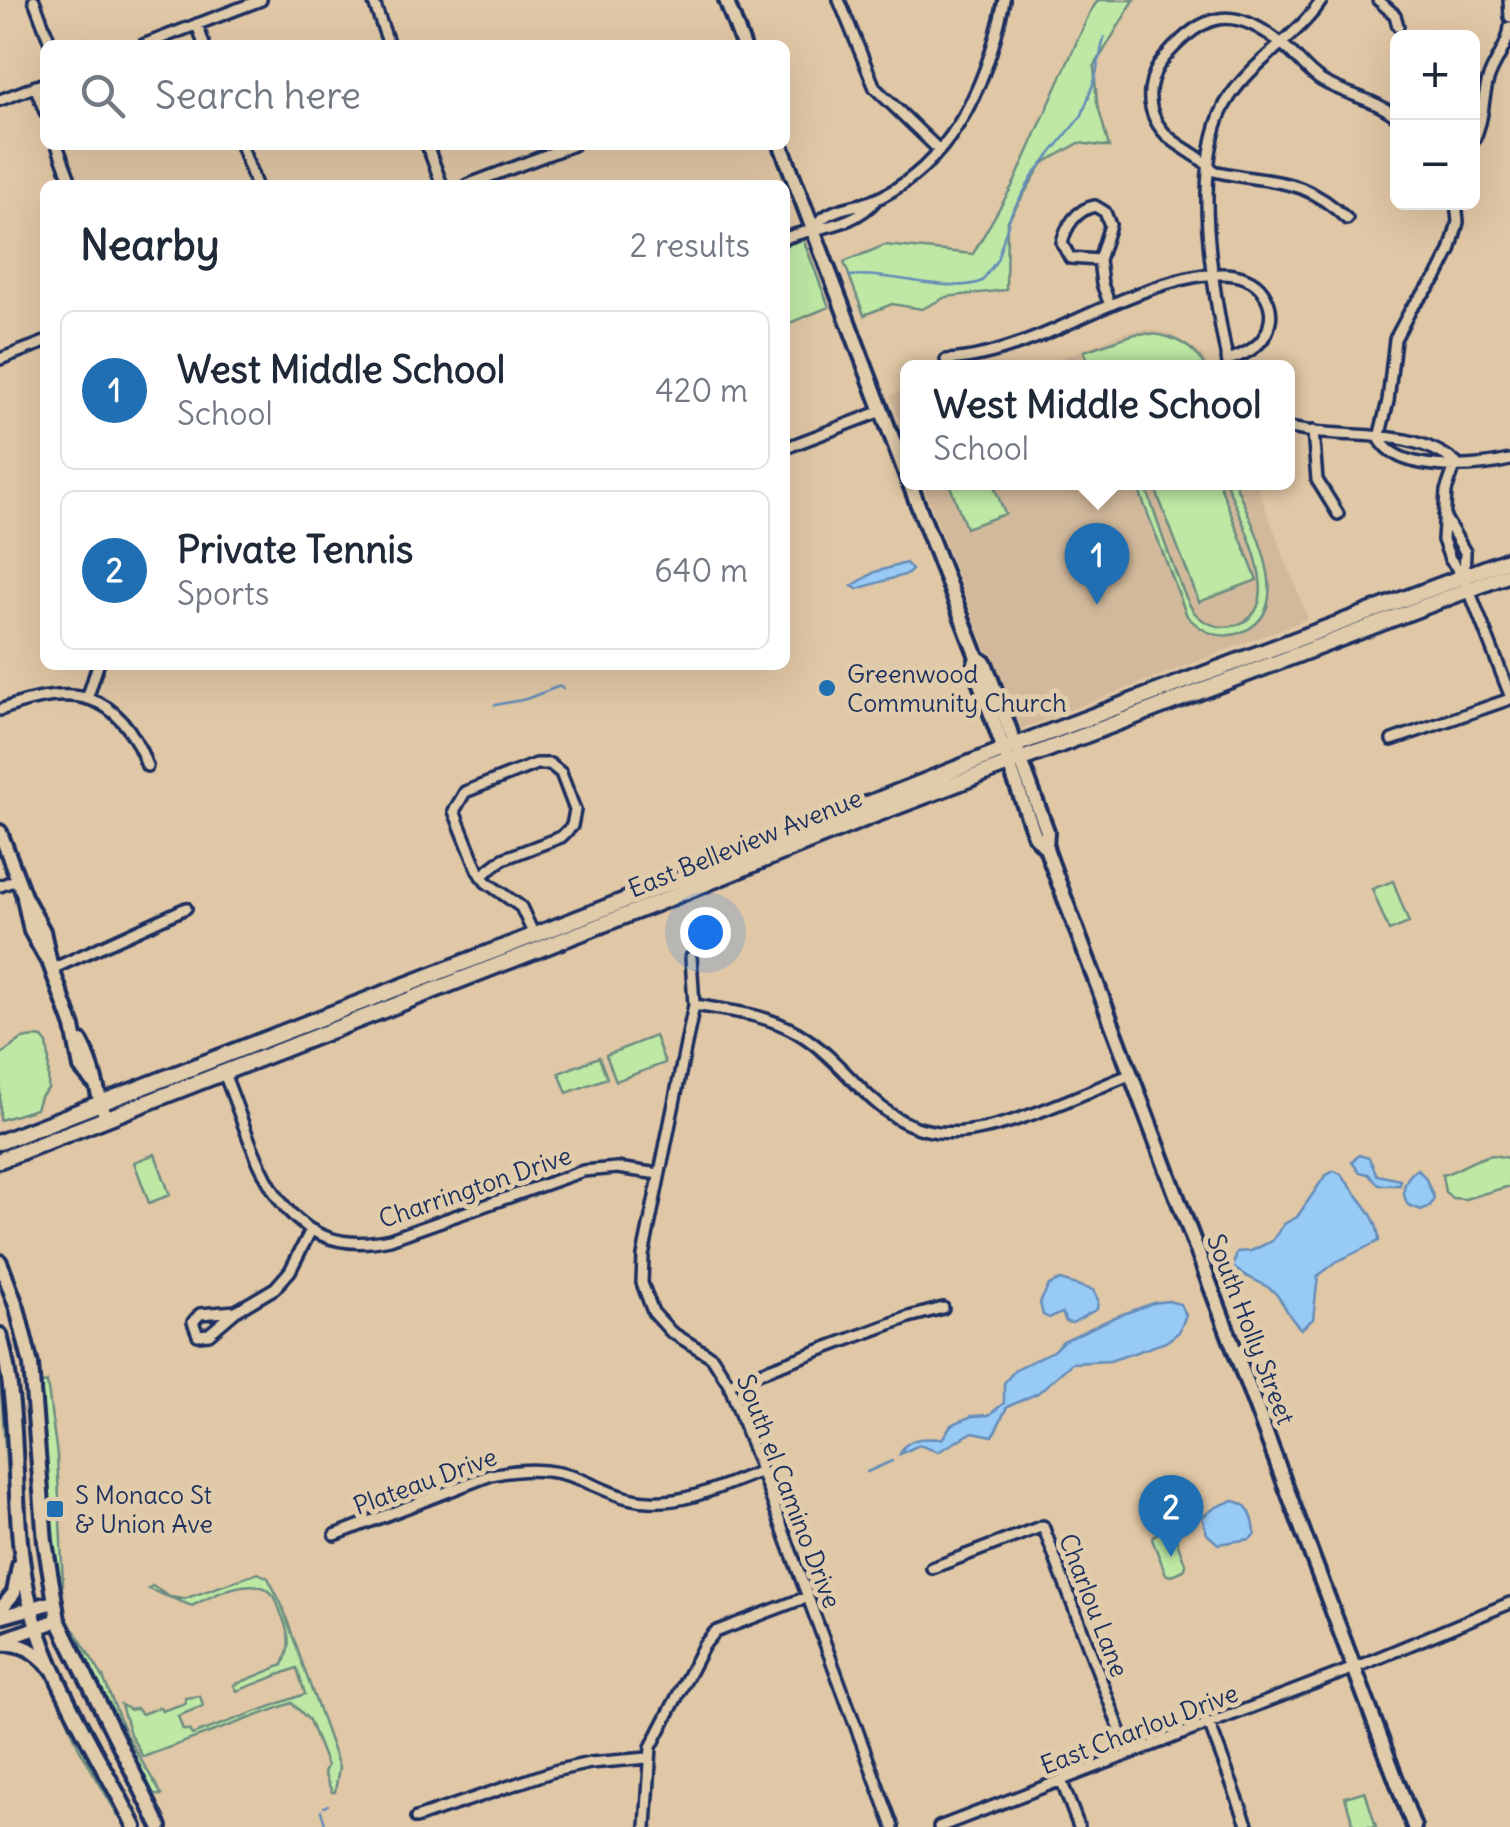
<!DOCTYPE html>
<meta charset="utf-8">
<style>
:root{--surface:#fff;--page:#f6f6f7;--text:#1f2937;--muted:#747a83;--line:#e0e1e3;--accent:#1f6fb2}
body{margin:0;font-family:Delius,sans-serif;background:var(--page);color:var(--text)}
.controls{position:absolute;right:30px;top:30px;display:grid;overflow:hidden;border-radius:15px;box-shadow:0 10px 40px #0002}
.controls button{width:90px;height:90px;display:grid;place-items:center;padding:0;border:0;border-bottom:2px solid var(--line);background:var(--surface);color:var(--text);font:50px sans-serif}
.you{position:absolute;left:705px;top:932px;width:35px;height:35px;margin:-25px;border:8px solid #fff;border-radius:50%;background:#1a73e8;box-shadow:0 0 0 15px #1a73e833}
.badge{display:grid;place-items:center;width:65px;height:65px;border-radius:50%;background:var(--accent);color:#fff;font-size:32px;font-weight:700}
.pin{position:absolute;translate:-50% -82px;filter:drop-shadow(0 2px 5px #0008)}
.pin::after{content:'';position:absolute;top:52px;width:35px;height:30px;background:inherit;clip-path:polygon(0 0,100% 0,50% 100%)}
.popup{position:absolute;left:900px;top:360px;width:395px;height:130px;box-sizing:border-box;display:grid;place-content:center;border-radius:15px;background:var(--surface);filter:drop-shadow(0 2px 8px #0005);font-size:32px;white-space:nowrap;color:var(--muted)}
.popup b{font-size:38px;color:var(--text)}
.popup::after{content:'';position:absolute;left:50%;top:100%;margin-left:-20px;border:20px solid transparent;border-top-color:var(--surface)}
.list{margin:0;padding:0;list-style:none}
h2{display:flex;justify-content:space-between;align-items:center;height:130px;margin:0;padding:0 40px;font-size:42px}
h2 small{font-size:32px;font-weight:400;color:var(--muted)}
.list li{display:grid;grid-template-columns:65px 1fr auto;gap:30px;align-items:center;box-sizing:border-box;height:160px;margin:0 20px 20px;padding:0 20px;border:2px solid var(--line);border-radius:15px}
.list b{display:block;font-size:38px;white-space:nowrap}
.list p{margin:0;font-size:32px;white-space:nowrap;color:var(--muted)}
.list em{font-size:32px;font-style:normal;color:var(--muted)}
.icon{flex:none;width:55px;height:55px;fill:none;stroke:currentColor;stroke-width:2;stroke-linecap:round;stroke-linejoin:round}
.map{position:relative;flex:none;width:1510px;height:1827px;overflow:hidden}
.search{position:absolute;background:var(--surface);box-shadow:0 10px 40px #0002;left:40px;top:40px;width:750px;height:110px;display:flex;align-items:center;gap:25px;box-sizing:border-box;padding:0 35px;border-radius:15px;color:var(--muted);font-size:38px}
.panel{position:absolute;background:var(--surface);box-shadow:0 10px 40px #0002;left:40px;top:180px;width:750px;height:490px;border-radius:15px}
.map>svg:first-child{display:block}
</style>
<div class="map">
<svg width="1510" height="1827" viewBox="0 0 1510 1827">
<rect width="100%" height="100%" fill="#e0c7a5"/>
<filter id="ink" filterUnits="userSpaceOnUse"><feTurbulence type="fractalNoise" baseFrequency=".01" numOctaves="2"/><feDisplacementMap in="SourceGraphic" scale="20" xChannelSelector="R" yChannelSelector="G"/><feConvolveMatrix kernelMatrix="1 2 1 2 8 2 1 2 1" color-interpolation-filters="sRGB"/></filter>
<g filter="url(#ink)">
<!-- built -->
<path fill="#d2b99b" d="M1146,329L1171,334L1202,354L1209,367L1037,368L1123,333Z
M907,389V441L890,395Z
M922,483H1256L1308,619L1020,729L1013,720Z"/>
<!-- green -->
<path fill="#bee8a4" stroke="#6c8c81" stroke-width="2.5" d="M1098,0H1134L1094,67L1097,102L1109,147L1079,143L1042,164L1007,222L1006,290L946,297L922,309L892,304L864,315L844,262L885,245L973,254L1014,183L1090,12Z
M803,239L829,307L785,325V246Z
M1135,334C1162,331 1193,342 1205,367H1090L1084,351Z
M949,483H993L1005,514L966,528Z
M1136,483H1145C1152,506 1181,595 1194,612C1204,624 1221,630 1236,625C1291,609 1239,517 1226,483H1235C1250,522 1304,615 1236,634C1217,639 1200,630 1187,616Z
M1153,483H1219L1257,580L1199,602Z
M1393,881L1409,923L1389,931L1372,889Z
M655,1036L665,1063L616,1081L606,1055Z
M34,1037L42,1038L47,1044L49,1058L48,1089L40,1097L36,1109L0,1120V1055L22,1039Z
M599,1057L607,1078L567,1093L559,1073Z
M155,1154L170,1195L149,1203L134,1162Z
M1492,1155L1510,1158V1186L1465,1199L1452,1198L1445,1192L1442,1175C1460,1170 1472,1159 1492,1155Z
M47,1382L57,1455L63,1585L60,1586L54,1558L41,1384Z
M1,1391L5,1395L17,1569L12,1547Z
M1168,1529L1173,1531L1186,1566L1184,1570L1170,1576L1166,1574L1152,1539L1154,1535Z
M258,1573L268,1578L281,1603L339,1767L335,1792H332L324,1773L327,1766L309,1720L292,1703L143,1757L130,1734L121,1705L131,1710L136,1708L142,1714L160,1707L162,1711L186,1703L185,1698L200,1696L203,1706L178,1716L183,1730H189L192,1735L305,1694L297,1668L237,1691L234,1685L283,1665C291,1646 290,1637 283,1618C280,1612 278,1602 274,1596C256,1571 212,1596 192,1606L148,1589L152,1586L170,1597L184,1599Z
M74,1630L103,1677L126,1735L162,1795H153L80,1651Z
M46,1668L119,1809L117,1814L78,1746Z
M1365,1791L1376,1827H1354L1345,1797Z"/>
<!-- water -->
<path fill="#97caf4" stroke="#658cb8" stroke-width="2.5" d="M906,563L912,570L908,574L857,589L852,586L875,572Z
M1359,1155L1369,1158L1377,1175L1400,1180V1185H1379L1368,1174L1359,1172L1352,1162Z
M1417,1169L1425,1177L1434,1198L1430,1206L1421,1210L1408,1205C1400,1191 1404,1178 1417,1169Z
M1334,1171L1341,1174C1355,1195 1379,1215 1379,1241L1336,1262L1318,1276L1313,1319L1301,1329C1289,1319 1286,1306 1276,1294C1265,1281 1245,1279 1233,1267L1237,1252L1251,1251L1272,1241L1284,1224L1297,1217L1325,1176Z
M1060,1280L1093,1290L1098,1300L1097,1309L1072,1323L1066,1322L1062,1313L1049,1318L1043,1315L1040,1303L1049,1285Z
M1168,1301L1180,1304L1186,1315L1179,1332L1166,1342L1110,1361L1072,1363L1038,1393L1007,1407L993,1436L973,1432L938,1452L919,1445L900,1454C907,1436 926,1438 942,1439L951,1425L972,1416L989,1415L1004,1403V1383L1016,1369L1053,1351L1063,1341L1115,1317L1153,1303Z
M1231,1501C1249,1501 1254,1518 1255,1534L1250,1539L1218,1544L1207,1534L1202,1517L1216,1507Z"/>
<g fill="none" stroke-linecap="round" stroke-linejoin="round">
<!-- stream -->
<path stroke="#658cb8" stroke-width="2.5" d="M850,276C889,271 953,295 982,281L997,260L1011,214L1034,174L1082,115L1095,79L1104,37
M495,705L526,699L560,686L563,689
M867,1472L892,1461
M324,1807L328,1805
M321,1811L326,1827"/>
<defs>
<path id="street" d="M34,0L51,45
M373,0L389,45
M839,0L875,88L938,149
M1378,0L1395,15L1398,26
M1509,0L1510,17
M197,24L204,45
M143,45L261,0
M35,86L45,112
M0,100L45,83
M1472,144C1485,118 1481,104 1488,80C1494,61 1508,47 1510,27
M57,145L72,185
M241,145L256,185
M427,145L442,185
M467,185L573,145
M1095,206L1105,212L1110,225L1099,260L1070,258L1062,243C1066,226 1077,209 1095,206Z
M1347,219C1299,173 1270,185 1214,171C1197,151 1169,146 1156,121C1145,100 1149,75 1165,57C1205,11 1234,5 1282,44C1296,55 1307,72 1322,81C1346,95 1376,99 1398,118
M812,228C834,203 855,210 881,197C956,159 989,77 1004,0
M785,238C817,226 853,228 877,199
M1099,260L1102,284L1110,305
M0,359L45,342
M946,360C976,359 1007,349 1035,338C1081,321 1226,238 1263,292C1269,301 1272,311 1270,321C1267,344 1247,354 1228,360
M1229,368C1214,297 1187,156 1231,95C1256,59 1298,36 1322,0
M1287,427C1342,442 1409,424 1456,463
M1313,431L1317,480L1338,514
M1379,438L1388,401L1395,339L1411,309L1437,277L1450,251L1458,222L1456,202
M1379,438C1398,474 1475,468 1510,460
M785,448L882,411
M1456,463L1446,491L1443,540L1450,559L1464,577L1510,695
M1444,516L1465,552L1464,577
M87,699L98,665
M0,710C69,684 119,688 147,766
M1392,740L1510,699
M481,876L503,859L561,837L572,826L575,810L561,773L550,764H536L465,792L454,811L478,871L486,882L521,907L534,935
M0,886L18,879
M691,957L694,1005L643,1256L642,1283L653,1312L671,1332L712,1357L729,1384L893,1827
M52,969L186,908
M694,1005C730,1011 766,1014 798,1033C858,1069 880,1140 963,1132C1014,1127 1083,1093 1132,1074
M223,1071C257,1152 275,1264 390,1239L583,1171L617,1168L659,1174
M236,1311L200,1314L193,1322L198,1335L209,1334L236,1311L275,1288L290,1271L311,1230
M729,1384L909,1317L943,1308
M335,1535L491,1475C522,1468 552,1467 582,1480C604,1489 623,1500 648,1501C687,1504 724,1485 759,1472
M932,1568L1043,1526L1129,1754
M1209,1723L1248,1827
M1061,1780L1079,1827
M416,1818L554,1771L590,1763L648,1758
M646,1827L651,1747L704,1645L715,1632L807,1597
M939,1827L1354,1668L1510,1603"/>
<path id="secondary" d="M726,0L743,45
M781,145L907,477
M909,482L977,657L985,663L1047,831L1046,848
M977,657L974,667L1035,836L1046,848L1051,862L1414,1827
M0,832L24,896L43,931L50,964L73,1027L81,1068L93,1082
M24,898L31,931L46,958
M81,1042C94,1065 95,1087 104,1112
M0,1262L17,1308L31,1365L45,1542L58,1620L160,1827
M0,1335C24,1423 8,1518 31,1607C52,1685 99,1756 135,1827
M0,1610L14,1593L19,1566
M0,1617L54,1602
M0,1641L58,1620
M0,1644C22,1642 36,1651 50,1667"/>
<path id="primary" d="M0,1142L667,884L1016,745L1510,559
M0,1160L670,898L869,817L1510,574"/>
</defs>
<!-- street casing -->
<use href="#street" stroke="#1b2f5e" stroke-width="16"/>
<!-- secondary casing -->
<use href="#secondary" stroke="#1b2f5e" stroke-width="20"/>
<!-- primary casing -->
<use href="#primary" stroke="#1b2f5e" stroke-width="21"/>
<!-- street -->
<use href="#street" stroke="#e0cbaa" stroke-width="9"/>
<!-- secondary -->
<use href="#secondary" stroke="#e0cbaa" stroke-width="12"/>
<!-- primary -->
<use href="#primary" stroke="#e0cbaa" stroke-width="14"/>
</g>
</g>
<!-- markers -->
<g fill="#1f6fb2" stroke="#e0cbaa" stroke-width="4">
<circle cx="827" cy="688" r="10"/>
<rect x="45" y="1499" width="20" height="20" rx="5"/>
</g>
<g text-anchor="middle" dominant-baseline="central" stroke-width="10" stroke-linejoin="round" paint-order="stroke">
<!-- poi labels -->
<g font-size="25" fill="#1b2f5e" stroke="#e0cbaa" text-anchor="start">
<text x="847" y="674">Greenwood<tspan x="847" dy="29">Community Church</tspan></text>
<text x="75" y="1495">S Monaco St<tspan x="75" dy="29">&amp; Union Ave</tspan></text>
</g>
<!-- street labels -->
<g font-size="25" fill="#1b2f5e" stroke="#e0cbaa">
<text transform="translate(745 843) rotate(-22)">East Belleview Avenue</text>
<text transform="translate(475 1187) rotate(-19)">Charrington Drive</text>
<text transform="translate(1251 1329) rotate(69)">South Holly Street</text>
<text transform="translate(425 1481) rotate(-20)">Plateau Drive</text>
<text transform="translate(789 1491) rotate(69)">South el Camino Drive</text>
<text transform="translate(1094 1605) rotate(69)">Charlou Lane</text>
<text transform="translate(1139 1729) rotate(-21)">East Charlou Drive</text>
</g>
</g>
</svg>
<div class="controls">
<button>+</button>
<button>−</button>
</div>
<div class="you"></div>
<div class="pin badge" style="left:1097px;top:605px">1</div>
<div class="popup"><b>West Middle School</b>School</div>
<div class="pin badge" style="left:1171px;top:1557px">2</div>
<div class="search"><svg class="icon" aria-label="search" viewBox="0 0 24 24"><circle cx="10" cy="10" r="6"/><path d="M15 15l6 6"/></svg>Search here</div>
<section class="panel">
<h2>Nearby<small>2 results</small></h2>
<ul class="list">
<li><span class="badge">1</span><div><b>West Middle School</b><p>School</p></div><em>420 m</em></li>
<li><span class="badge">2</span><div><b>Private Tennis</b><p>Sports</p></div><em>640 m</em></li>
</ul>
</section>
</div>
